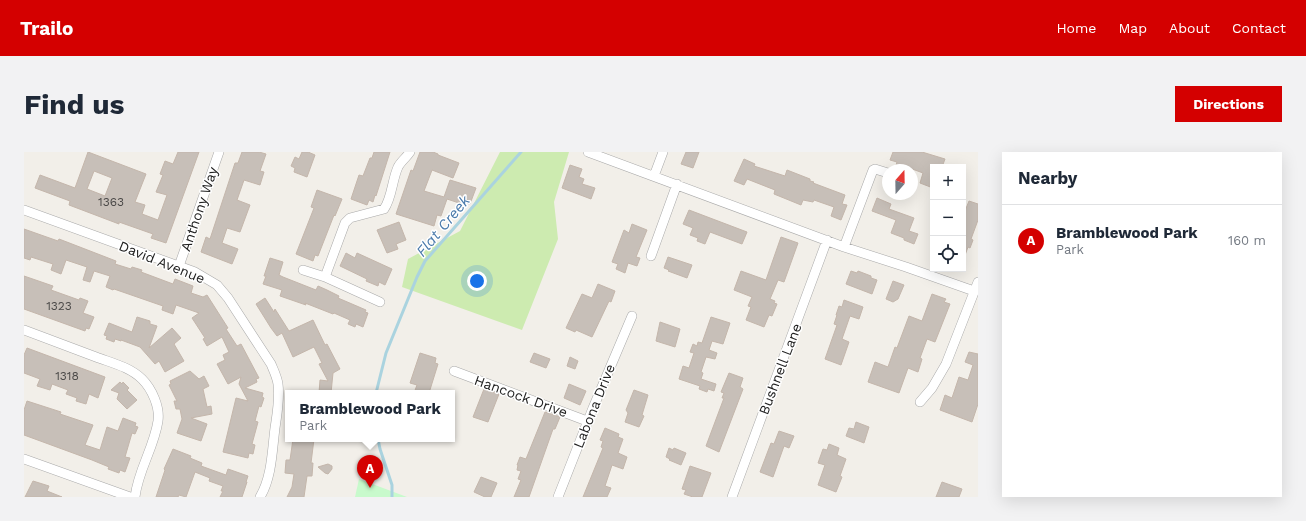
<!DOCTYPE html>
<meta charset="utf-8">
<style>
:root{--surface:#fff;--page:#f2f2f3;--text:#1f2937;--muted:#747a83;--line:#e0e1e3;--accent:#d40000}
body{margin:0;font-family:"Work Sans",sans-serif;background:var(--page);color:var(--text)}
.controls{position:absolute;right:12px;top:12px;display:grid;overflow:hidden;border-radius:0px;box-shadow:0 4px 16px #0002}
.controls button{width:36px;height:36px;display:grid;place-items:center;padding:0;border:0;border-bottom:1px solid var(--line);background:var(--surface);color:var(--text);font:20px sans-serif}
.compass{position:absolute;left:858px;top:12px;width:36px;height:36px;border-radius:50%;background:var(--surface);box-shadow:0 4px 16px #0002;rotate:20deg}
.you{position:absolute;left:453px;top:129px;width:14px;height:14px;margin:-10px;border:3px solid #fff;border-radius:50%;background:#1a73e8;box-shadow:0 0 0 6px #1a73e833}
.badge{display:grid;place-items:center;width:26px;height:26px;border-radius:50%;background:var(--accent);color:#fff;font-size:13px;font-weight:700}
.pin{position:absolute;translate:-50% -33px;filter:drop-shadow(0 1px 2px #0008)}
.pin::after{content:'';position:absolute;top:21px;width:14px;height:12px;background:inherit;clip-path:polygon(0 0,100% 0,50% 100%)}
.popup{position:absolute;left:261px;top:238px;width:170px;height:52px;box-sizing:border-box;display:grid;place-content:center;border-radius:0px;background:var(--surface);filter:drop-shadow(0 1px 3px #0005);font-size:13px;white-space:nowrap;color:var(--muted)}
.popup b{font-size:15px;color:var(--text)}
.popup::after{content:'';position:absolute;left:50%;top:100%;margin-left:-8px;border:8px solid transparent;border-top-color:var(--surface)}
.list{margin:0;padding:0;list-style:none}
h2{display:flex;justify-content:space-between;align-items:center;height:52px;margin:0;padding:0 16px;font-size:17px}
h2 small{font-size:13px;font-weight:400;color:var(--muted)}
.list li{display:grid;grid-template-columns:26px 1fr auto;gap:12px;align-items:center;box-sizing:border-box;height:72px;padding:0 16px;border-top:1px solid var(--line)}
.list b{display:block;font-size:15px;white-space:nowrap}
.list p{margin:0;font-size:13px;white-space:nowrap;color:var(--muted)}
.list em{font-size:13px;font-style:normal;color:var(--muted)}
.icon{flex:none;width:22px;height:22px;fill:none;stroke:currentColor;stroke-width:2;stroke-linecap:round;stroke-linejoin:round}
.map{position:relative;flex:none;width:954px;height:345px;overflow:hidden;border-radius:0px}
header{display:flex;align-items:center;gap:24px;box-sizing:border-box;height:56px;padding:0 20px;background:var(--accent);color:#fff}
header strong{font-size:19px}
nav{display:flex;gap:22px;margin-inline-start:auto;font-size:14px}
.intro{display:flex;align-items:center;justify-content:space-between;box-sizing:border-box;height:96px;padding:0 24px}
h1{margin:0;font-size:28px}
.button{padding:10px 18px;border-radius:0px;background:var(--accent);color:#fff;font-size:14px;font-weight:700}
main{display:flex;gap:24px;padding:0 24px}
aside{flex:1;background:var(--surface);border-radius:0px;box-shadow:0 4px 16px #0002}
.map>svg:first-child{display:block}
</style>
<header>
<strong>Trailo</strong>
<nav><a>Home</a><a>Map</a><a>About</a><a>Contact</a></nav>
</header>
<div class="intro"><h1>Find us</h1><a class="button">Directions</a></div>
<main>
<div class="map">
<svg width="954" height="345" viewBox="0 0 954 345">
<rect width="100%" height="100%" fill="#f2efe9"/>
<!-- grass -->
<path fill="#cdebb0" d="M476,0H545L530,50L534,87L498,178L378,135L384,107L436,79Z"/>
<!-- park -->
<path fill="#c8facc" d="M335,327L383,345H331Z"/>
<g fill="none" stroke-linecap="round" stroke-linejoin="round">
<!-- stream -->
<path stroke="#aad3df" stroke-width="3" d="M352,241L362,201L393,125L401,109L497,0
M354,287L356,297L368,333V345"/>
</g>
<!-- building -->
<path fill="#c7bfb8" stroke="#c4b6ab" fill-rule="evenodd" d="M64,0L122,22L111,50L121,53L118,62L134,68L143,43L132,40L139,23L136,22L141,9L149,12L154,0H175L142,91L127,86L129,82L95,70V72L74,64L45,53L46,49L11,36L16,23L51,36ZM70,19L88,26L81,44L63,37Z
M218,0H235L242,2L236,19L240,20L236,33L220,28L213,48L226,53L216,80L203,76L198,91L214,97L208,112L177,100L182,85L186,87L211,11H214Z
M278,0H284L291,3L283,25L270,20L271,16L267,14L271,5L275,7Z
M350,0H366L352,44L351,43L349,50L345,48L343,53L327,47L335,23L339,24L346,6H348Z
M396,0H409L414,2V3L435,11L429,26L408,18L400,39L420,45L426,28L452,36L446,52L442,51L441,53L423,47L417,64L413,63L410,74L372,62L387,18L389,19Z
M662,0H675L669,16L657,12Z
M869,0H898L921,7L918,15H909V36L896,31L899,21L883,15V17L872,13L873,10L866,8Z
M720,7L731,12L730,14L761,24L763,18L786,27V29L790,30L789,31L821,43L818,52L823,53L817,68L807,64L810,55L790,48L789,50L779,48L777,53L750,42L751,38L723,27L720,33L710,29Z
M546,13L558,17L555,25L560,27L558,32L571,36L567,47L538,36Z
M293,38L318,47L311,64L310,63L294,104L291,103L289,109L272,102L290,56L287,55Z
M853,46L867,52L865,57L890,66L885,79L894,82L890,92L880,88V86L867,81L872,68L848,59Z
M945,49L954,52V68L947,87L949,88L946,96L944,95L940,106L939,64Z
M665,58L723,80L718,92L686,80L681,92L673,89L674,86L666,83L669,76L659,72Z
M375,70L382,88L372,92L374,97L363,101L353,78Z
M608,72L623,78L612,105L616,106L613,114L604,111L601,121L592,117L594,112L588,110L600,78L605,81Z
M0,77L34,89L35,87L48,92L92,109L91,112L107,117L108,115L118,118L117,120L149,132L151,127L169,134L167,141L179,145L183,143L204,176L202,177L213,194L217,192L235,226L232,227L233,230L221,236L239,241L238,245L240,246L237,255L235,254L231,269L234,270L228,292L231,293L229,302L225,301L224,306L199,300L212,246L224,249L215,232L217,225L204,232L193,212L201,208L199,203L205,200L198,185L183,194L179,187L181,186L168,166L175,161L152,153L149,162L138,158L139,154L90,137L89,138L82,135L86,124L70,119L66,130L59,128L63,115L42,108L37,122L27,118L29,112L7,105L6,108L0,106Z
M757,85L774,91L760,130L754,128L746,147L751,149L750,151L753,152L748,164L745,163L740,175L722,168L727,155L724,154L728,145L710,138L717,119L742,128Z
M322,101L331,106L333,101L368,117L361,133L355,130L354,134L342,129L343,127L316,114Z
M644,105L668,113L663,126L644,119L645,118L640,116Z
M246,106L259,110L255,123L259,125L292,138L294,134L303,138L315,144L314,146L342,158L341,160L344,161L339,175L332,172L331,175L324,172L326,168L310,161L309,162L281,151L282,153L256,144L258,138L239,132L242,124H240Z
M827,119L833,121L834,119L847,124V126L853,128L848,142L822,132Z
M0,124L29,134L27,138L55,148L56,146L64,149L59,161L70,165L65,177L62,176L61,179L0,157Z
M869,129L880,133L874,147L869,150L862,147Z
M574,132L591,139L587,150L585,149L568,185L552,178L551,180L542,176L558,142L568,146Z
M908,142L922,147L920,150L926,152L911,190L903,187L896,206L898,207L894,220L884,216L875,241L844,230L851,210L864,215L871,195L873,196L885,164L898,169Z
M241,146L250,160L251,157L265,179L289,168L301,193L303,192L316,217L309,221L307,241H295L296,228L304,229L295,212L298,211L290,195L269,205L258,181L253,184L247,176L232,152Z
M820,148L839,155L835,167L826,164L818,187L825,190L817,213L801,207L813,173L810,172L813,163H812L815,154L818,155Z
M113,165L126,169V172L133,174L125,196L148,176L157,186L150,192L160,209L141,220L135,209L131,212L116,195L97,188V189L91,187L90,190L82,187L83,184L80,183L85,171L108,180Z
M687,165L706,171L699,192L688,189L685,198L693,201L691,207L682,205L677,220L679,221L677,227L692,232L690,239L684,237L683,240L675,237L676,234L655,227L659,214L665,216L670,201L666,200L669,192L673,194L674,190L678,191Z
M636,170L656,177L651,195L632,189Z
M3,196L81,225L74,246L65,242L62,252L52,249L53,246L42,242L44,238L28,232L26,238L13,234L16,227L0,221V203Z
M945,200L954,202V252L948,270L916,258L921,243L928,246L935,225L944,228L949,213L941,210Z
M396,201L412,206L411,211L414,212L405,241H390L393,233L386,231Z
M510,201L526,207L522,216L506,210Z
M546,205L554,209L551,217L543,214Z
M166,219L175,227L180,224L185,234L179,237L183,255L187,254L188,262L167,266L183,272L177,289L153,281L158,267L156,257H152L150,249H153L145,233L147,232L146,229Z
M705,221L719,226L716,235L719,237L695,300L682,294L700,246H698L700,241L697,240Z
M96,230L98,232L99,230L105,236L103,238L113,248L103,257L93,247L95,241L87,238Z
M545,232L562,239L556,253L540,246Z
M460,237L475,242L464,270L449,265Z
M610,238L624,243L618,263L620,264L615,275L601,270L604,261L602,258Z
M3,249L37,260L36,262L69,273L61,293L76,298L83,275L94,279L99,266L112,271L111,274L114,275L111,282L108,281L101,305L106,306L101,320L96,318L95,321L84,317L85,315L68,308L0,283V258Z
M521,260L536,265L531,277H529L505,345H490L497,328L494,327L497,319L493,318L494,313H493L496,305L502,307Z
M832,270L845,275L840,291L822,284L825,276L830,277Z
M581,276L595,282L594,285L599,287L594,301L603,305L599,317L588,313L581,334L587,336L583,345H559L579,296L577,295L579,289L576,288Z
M755,279L770,284L765,296L760,294L749,325L736,320L747,291L750,292Z
M269,287H290L287,311H289L288,324H283L280,345H263L268,335L270,322L261,321L262,308H266Z
M805,292L815,296L813,303L822,307L816,324L818,325L812,340L794,333L801,313L794,311L799,297L803,298Z
M645,296L649,298L650,296L662,301L657,313L645,308L646,307L642,305Z
M149,297L167,304L166,306L178,311L177,314L202,323L204,317L224,324L222,330H223L218,345H196L199,339H197L199,334L185,329L186,326L171,320L162,345L155,343L154,345H132L141,318L140,317Z
M304,312L308,314V317L304,322L301,321L294,315Z
M666,314L687,321L678,345H669L660,342L662,338L658,337Z
M457,325L473,331L467,345H461L450,340Z
M9,329L25,334L23,339L38,345H1Z
M918,330L938,337L935,345H912Z"/>
<g fill="none" stroke-linecap="round" stroke-linejoin="round">
<defs>
<path id="minor" d="M564,0L820,95L882,115L950,139
M630,24L639,0
M0,58L171,120L193,133L204,146L247,212C250,219 253,225 254,232C256,247 253,262 251,276C248,299 248,325 236,345
M820,95L849,18L851,17L864,21
M627,104L653,32
M155,114L195,0
M279,118L301,125L321,71L326,66L360,57C368,46 368,28 374,15C377,9 383,5 386,0
M301,125L356,150
M0,178C24,187 48,196 72,205C88,211 106,215 118,227C128,237 136,255 134,269C130,296 114,318 111,345
M430,219L563,269
M896,250L908,236L922,212L954,130
M0,307L106,345
M534,345L569,256L608,164
M708,345L803,88"/>
</defs>
<!-- minor casing -->
<use href="#minor" stroke="#a9a9a9" stroke-width="10"/>
<!-- minor -->
<use href="#minor" stroke="#fff" stroke-width="9"/>
</g>
<g text-anchor="middle" dominant-baseline="central" stroke-width="3" stroke-linejoin="round" paint-order="stroke">
<!-- number labels -->
<g font-size="12" fill="#4b4948">
<text x="87" y="50">1363</text>
<text x="35" y="154">1323</text>
<text x="43" y="224">1318</text>
</g>
<!-- street labels -->
<g font-size="14" fill="#222" stroke="#fff">
<text transform="translate(175 57) rotate(-71)">Anthony Way</text>
<text transform="translate(138 110) rotate(22)">David Avenue</text>
<text transform="translate(756 217) rotate(-69)">Bushnell Lane</text>
<text transform="translate(497 244) rotate(20)">Hancock Drive</text>
<text transform="translate(570 254) rotate(-68)">Labona Drive</text>
</g>
<!-- water labels -->
<g font-size="15" font-style="italic" fill="#4a7aab" stroke="#fff">
<text transform="translate(419 74) rotate(-50)">Flat Creek</text>
</g>
</g>
</svg>
<div class="controls">
<button>+</button>
<button>−</button>
<button><svg class="icon" aria-label="locate" viewBox="0 0 24 24"><circle cx="12" cy="12" r="6"/><path d="M12 2v4M12 18v4M2 12h4M18 12h4"/></svg></button>
</div>
<svg class="compass" viewBox="-18 -18 36 36"><path d="M0-13l5 13h-10z" fill="#e53935"/><path d="M0 13l5-13h-10z" fill="#747a83"/></svg>
<div class="you"></div>
<div class="pin badge" style="left:346px;top:336px">A</div>
<div class="popup"><b>Bramblewood Park</b>Park</div>
</div>
<aside>
<h2>Nearby<small></small></h2>
<ul class="list">
<li><span class="badge">A</span><div><b>Bramblewood Park</b><p>Park</p></div><em>160 m</em></li>
</ul>
</aside>
</main>
